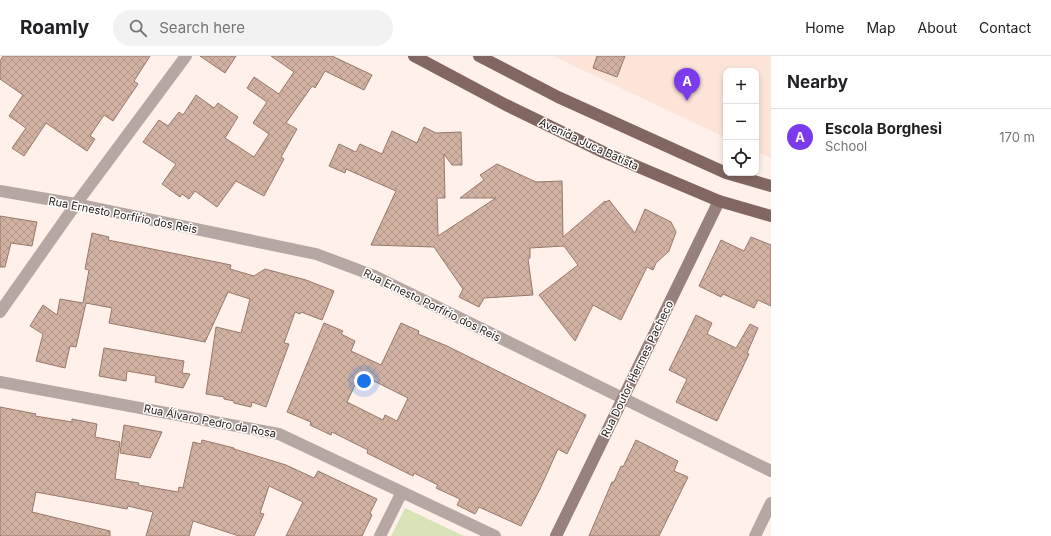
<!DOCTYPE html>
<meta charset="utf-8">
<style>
:root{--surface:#fff;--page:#f2f2f2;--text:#202124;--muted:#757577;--line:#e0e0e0;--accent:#7c3aed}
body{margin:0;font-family:Inter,sans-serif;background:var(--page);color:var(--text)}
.controls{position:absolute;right:12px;top:12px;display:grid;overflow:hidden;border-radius:8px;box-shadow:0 2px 6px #0003}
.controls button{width:36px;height:36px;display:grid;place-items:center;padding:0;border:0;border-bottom:1px solid var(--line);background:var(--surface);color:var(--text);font:20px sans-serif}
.you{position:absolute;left:364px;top:325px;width:14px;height:14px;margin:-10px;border:3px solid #fff;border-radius:50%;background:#1a73e8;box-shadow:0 0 0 6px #1a73e833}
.badge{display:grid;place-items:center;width:26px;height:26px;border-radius:50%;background:var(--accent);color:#fff;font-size:13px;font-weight:700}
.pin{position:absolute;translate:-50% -33px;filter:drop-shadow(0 1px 2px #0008)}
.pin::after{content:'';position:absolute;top:21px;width:14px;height:12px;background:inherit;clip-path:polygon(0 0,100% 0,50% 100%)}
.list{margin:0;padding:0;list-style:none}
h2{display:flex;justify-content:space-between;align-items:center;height:52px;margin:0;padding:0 16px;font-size:17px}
h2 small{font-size:13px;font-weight:400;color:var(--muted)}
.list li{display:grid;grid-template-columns:26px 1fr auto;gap:12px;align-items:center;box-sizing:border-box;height:56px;padding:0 16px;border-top:1px solid var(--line)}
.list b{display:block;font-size:15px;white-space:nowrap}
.list p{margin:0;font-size:13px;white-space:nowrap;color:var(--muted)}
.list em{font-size:13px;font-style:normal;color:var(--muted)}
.icon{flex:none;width:22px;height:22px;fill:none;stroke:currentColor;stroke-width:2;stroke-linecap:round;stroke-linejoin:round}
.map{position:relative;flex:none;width:771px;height:480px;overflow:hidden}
header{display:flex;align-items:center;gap:24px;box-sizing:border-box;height:56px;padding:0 20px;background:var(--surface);border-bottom:1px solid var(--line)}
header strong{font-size:19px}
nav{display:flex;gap:22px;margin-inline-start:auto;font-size:14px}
.search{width:280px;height:36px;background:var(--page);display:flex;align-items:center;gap:10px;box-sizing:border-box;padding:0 14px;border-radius:22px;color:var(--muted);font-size:15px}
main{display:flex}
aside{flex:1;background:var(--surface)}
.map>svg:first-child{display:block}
</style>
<header>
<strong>Roamly</strong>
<div class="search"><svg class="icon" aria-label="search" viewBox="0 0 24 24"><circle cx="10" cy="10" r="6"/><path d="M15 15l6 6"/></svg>Search here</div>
<nav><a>Home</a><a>Map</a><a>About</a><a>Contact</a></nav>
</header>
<main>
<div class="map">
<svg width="771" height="480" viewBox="0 0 771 480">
<defs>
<pattern id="building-cross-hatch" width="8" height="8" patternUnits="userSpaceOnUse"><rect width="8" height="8" fill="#d1b1a1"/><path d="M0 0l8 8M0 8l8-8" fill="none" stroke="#b3988a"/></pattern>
</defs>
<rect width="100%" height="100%" fill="#fff1ea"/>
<!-- built -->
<path fill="#fde4d8" d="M553,0H771V102L756,96V15H726V82Z"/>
<!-- green -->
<path fill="#d8e3b7" d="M405,452L464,480H391Z"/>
<!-- building -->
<path fill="url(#building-cross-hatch)" stroke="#96786a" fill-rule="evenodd" d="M3,0H150L134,25L138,28L127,44L113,65L104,59L90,80L95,83L87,95L46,67L24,100L12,92L26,72L9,60L23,39L0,23V5Z
M200,0H236L225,17Z
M271,0H332L372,19L364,34L325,15L315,32L312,30L286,67L297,73L281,101L284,103L264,140L236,125L217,151L195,135L189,143L182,138L180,141L162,128L176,108L143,86L159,64L168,70L179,56L183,59L196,39L214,52L218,47L238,61L225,82L254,101L269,78L253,67L267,46L247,32L254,21L279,38L294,16Z
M597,0H625L617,21L593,12Z
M424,71L436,77L461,76L462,109H452L444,98L445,142H437L438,180L496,142H460L484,124L480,119L497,108L536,126L562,125L563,181L605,145L606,146L609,144L635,177L645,153L671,166L676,176L669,195L656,207L653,214L647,211L621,264L593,249L575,285L539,239L578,209L564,190L530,192V202L528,203L533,239L484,242L479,251L459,241L463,233L434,191L371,189L396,135L346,113L345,117L329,110L339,88L356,96L360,88L382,98L392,75L417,87Z
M0,160L37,166L32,190L11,187L5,211H0Z
M92,177L109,181L108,184L231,209L230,213L254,220L265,213L306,224L334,235L322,264L301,256L300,258L295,256L284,287L289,288L266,351L252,346L251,351L234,347V345L224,343V341L206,338L216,271L241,277L250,243L228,236L205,286L109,267L112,252L86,247L76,291L70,290L65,312L36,305L43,278L30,270L43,249L57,259L60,243L83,247L89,214L85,213Z
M751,181L771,189V250L758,244L754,252L723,238L721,241L699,230L721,184L744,195Z
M696,259L712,267L707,278L736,292L750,268L758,272L747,297L749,298L717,365L676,346L687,323L669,314Z
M324,267L343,275L341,278L355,285L351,295L381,309L401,267L419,275L418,278L447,290L586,359L567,398L558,393L540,433L521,470L479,451L475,458L457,449L460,443L436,432L438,429L414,417L413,420L367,397L368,394L332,376L331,379L310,369L311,366L287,356ZM360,318L408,342L397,365L385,359L383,364L347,346Z
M104,292L184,305L182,317L190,318L183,332L155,326L156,320L127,315L126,325L99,320Z
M0,351L36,358L35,360L72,366V363L97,368L95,381L120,386L115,423L139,427L138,429L178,436L179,431L183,432L193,386L201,388L202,384L234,392V393L286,409L314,422L318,415L377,443L370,457L372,459L362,480H286L303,446L269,430L260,457L264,458L254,480H239L193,465L189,480H146L153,456L128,450L127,453L36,436L32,456L110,475V480H0Z
M124,369L162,376L150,402L120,397Z
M636,384L678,405L674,415L688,421L659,480H589L612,426H614L621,410L623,411Z"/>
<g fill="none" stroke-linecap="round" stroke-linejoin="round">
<!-- street -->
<path stroke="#b7a7a3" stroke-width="12" d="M0,135L76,148L316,198L372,219L771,415
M0,256L76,148L186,0
M0,326L279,378L495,480
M380,480L402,436
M755,480L771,447"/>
<!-- secondary -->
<path stroke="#98817c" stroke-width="12" d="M556,480L719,145"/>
<!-- primary -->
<path stroke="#826760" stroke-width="12" d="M414,0L506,49L603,96L719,145L771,160
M479,0L558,41L726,117
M726,117L771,130"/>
</g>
<g text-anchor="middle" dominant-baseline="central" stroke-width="3" stroke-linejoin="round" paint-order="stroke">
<!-- street labels -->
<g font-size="11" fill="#261b15" stroke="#fff">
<text transform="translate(589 88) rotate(25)">Avenida Juca Batista</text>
<text transform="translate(123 159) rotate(11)">Rua Ernesto Porfírio dos Reis</text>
<text transform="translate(432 249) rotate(26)">Rua Ernesto Porfírio dos Reis</text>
<text transform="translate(637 313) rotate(-64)">Rua Doutor Hermes Pacheco</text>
<text transform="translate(210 365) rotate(11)">Rua Álvaro Pedro da Rosa</text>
</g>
</g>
</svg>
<div class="controls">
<button>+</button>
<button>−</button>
<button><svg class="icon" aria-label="locate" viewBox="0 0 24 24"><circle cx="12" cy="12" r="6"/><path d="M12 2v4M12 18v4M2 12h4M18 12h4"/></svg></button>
</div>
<div class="you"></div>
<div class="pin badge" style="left:687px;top:45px">A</div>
</div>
<aside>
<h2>Nearby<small></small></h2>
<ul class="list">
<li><span class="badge">A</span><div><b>Escola Borghesi</b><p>School</p></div><em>170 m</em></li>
</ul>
</aside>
</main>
